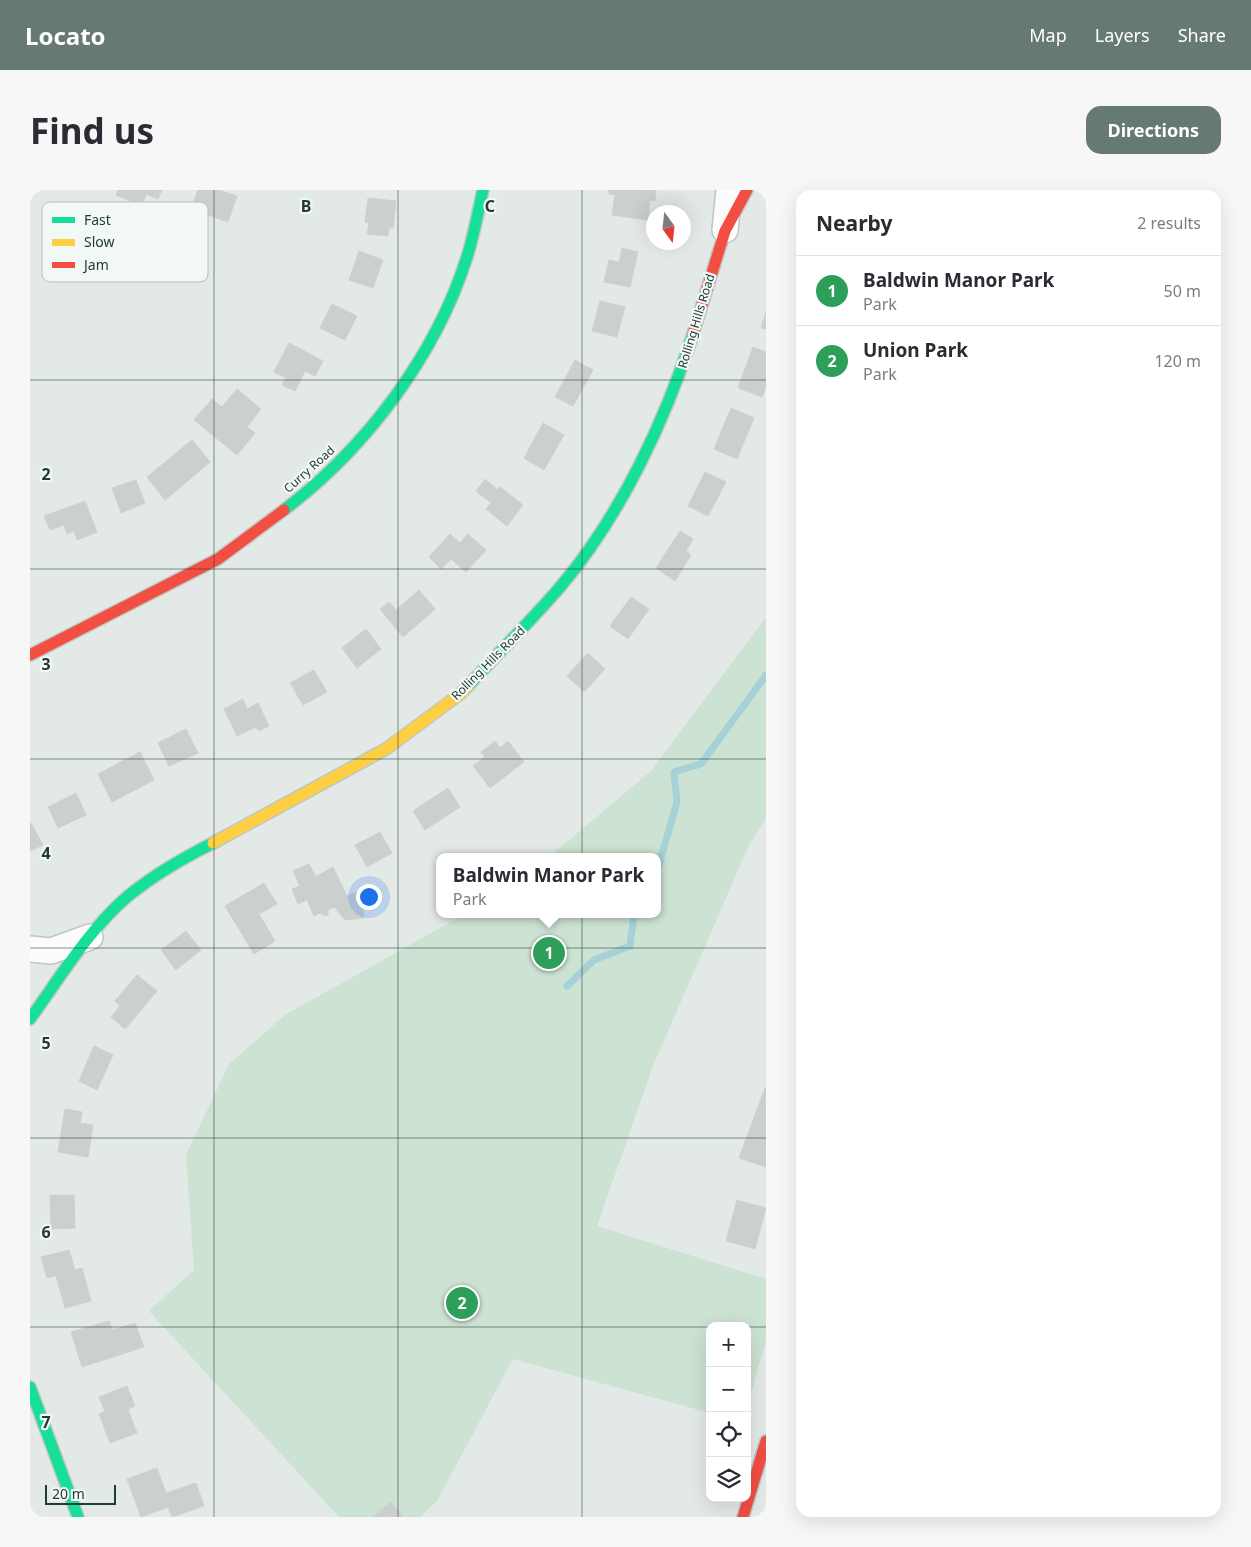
<!DOCTYPE html>
<meta charset="utf-8">
<style>
:root{--surface:#fff;--page:#f7f7f7;--text:#2b2b33;--muted:#7c7c81;--line:#e1e1e2;--accent:#667972}
body{margin:0;font-family:"Noto Sans",sans-serif;background:var(--page);color:var(--text)}
.controls{position:absolute;right:15px;bottom:15px;display:grid;overflow:hidden;border-radius:10px;box-shadow:0 5px 20px #0002}
.controls button{width:45px;height:45px;display:grid;place-items:center;padding:0;border:0;border-bottom:1px solid var(--line);background:var(--surface);color:var(--text);font:25px sans-serif}
.compass{position:absolute;left:616px;top:15px;width:45px;height:45px;border-radius:50%;background:var(--surface);box-shadow:0 5px 20px #0002;rotate:165deg}
.scale{position:absolute;left:15px;bottom:12px;width:71px;box-sizing:border-box;padding-left:5px;border:2px solid #223c34;border-top:0;font-size:14px;line-height:18px;white-space:nowrap;color:#223c34;-webkit-text-stroke:4px #f2f8f5;paint-order:stroke}
.you{position:absolute;left:338px;top:706px;width:18px;height:18px;margin:-12px;border:4px solid #fff;border-radius:50%;background:#1a73e8;box-shadow:0 0 0 8px #1a73e833}
.badge{display:grid;place-items:center;width:32px;height:32px;border-radius:50%;background:var(--accent);color:#fff;font-size:16px;font-weight:700}
.pin{position:absolute;translate:-50% -50%;border:2px solid #fff;box-shadow:0 1px 5px #0006}
.popup{position:absolute;left:406px;top:663px;width:225px;height:65px;box-sizing:border-box;display:grid;place-content:center;border-radius:10px;background:var(--surface);filter:drop-shadow(0 1px 4px #0005);font-size:16px;white-space:nowrap;color:var(--muted)}
.popup b{font-size:19px;color:var(--text)}
.popup::after{content:'';position:absolute;left:50%;top:100%;margin-left:-10px;border:10px solid transparent;border-top-color:var(--surface)}
.list{margin:0;padding:0;list-style:none}
h2{display:flex;justify-content:space-between;align-items:center;height:65px;margin:0;padding:0 20px;font-size:21px}
h2 small{font-size:16px;font-weight:400;color:var(--muted)}
.list li{display:grid;grid-template-columns:32px 1fr auto;gap:15px;align-items:center;box-sizing:border-box;height:70px;padding:0 20px;border-top:1px solid var(--line)}
.list b{display:block;font-size:19px;white-space:nowrap}
.list p{margin:0;font-size:16px;white-space:nowrap;color:var(--muted)}
.list em{font-size:16px;font-style:normal;color:var(--muted)}
.icon{flex:none;width:28px;height:28px;fill:none;stroke:currentColor;stroke-width:2;stroke-linecap:round;stroke-linejoin:round}
.map{position:relative;flex:none;width:736px;height:1327px;overflow:hidden;border-radius:15px}
header{display:flex;align-items:center;gap:30px;box-sizing:border-box;height:70px;padding:0 25px;background:var(--accent);color:#fff}
header strong{font-size:24px}
nav{display:flex;gap:28px;margin-inline-start:auto;font-size:18px}
.intro{display:flex;align-items:center;justify-content:space-between;box-sizing:border-box;height:120px;padding:0 30px}
h1{margin:0;font-size:35px}
.button{padding:12px 22px;border-radius:15px;background:var(--accent);color:#fff;font-size:18px;font-weight:700}
main{display:flex;gap:30px;padding:0 30px}
aside{flex:1;background:var(--surface);border-radius:15px;box-shadow:0 5px 20px #0002}
.map>svg:first-child{display:block}
</style>
<header>
<strong>Locato</strong>
<nav><a>Map</a><a>Layers</a><a>Share</a></nav>
</header>
<div class="intro"><h1>Find us</h1><a class="button">Directions</a></div>
<main>
<div class="map">
<svg width="736" height="1327" viewBox="0 0 736 1327">
<rect width="100%" height="100%" fill="#e3e9e6"/>
<!-- green -->
<path fill="#cce2d2" d="M736,427V629L719,655L623,876L567,1036L736,1089V1151L717,1217V1136H680V1223L483,1169L407,1311L390,1327H309L119,1121L164,1080L156,965L199,874L255,825L435,724H628V667H519L621,581Z"/>
<g fill="none" stroke-linecap="round" stroke-linejoin="round">
<!-- stream -->
<path stroke="#a5d1d7" stroke-width="7" d="M628,678L647,612L644,582L671,574L736,485
M537,796L564,770L600,756L604,724"/>
</g>
<!-- building -->
<path fill="#cbd0ce" stroke="#ccd2cf" d="M88,0H132L128,9L116,4L112,16L86,5Z
M168,0H189L207,6L198,32L161,19Z
M579,0H626L625,11L620,10L618,30L582,25L585,5L579,4Z
M338,8L366,11L363,38H359L358,46L337,44L339,33L335,32Z
M592,58L608,62L600,97L574,92L579,70L589,72Z
M329,61L353,70L343,98L319,90Z
M570,111L595,117L587,147L562,141Z
M302,114L327,126L315,150L290,138Z
M736,122V139L731,138Z
M259,153L293,171L285,186L275,181L265,201L252,195L256,188L244,182Z
M723,157L736,162V197L732,207L708,198Z
M545,170L563,180L543,216L525,207Z
M207,199L231,219L217,237L225,243L207,265L164,230L182,209L192,217Z
M701,218L724,228L707,269L684,259Z
M513,233L534,245L514,280L494,268Z
M162,250L180,272L135,310L117,287Z
M675,282L696,292L678,326L658,316Z
M455,289L468,300L470,297L493,315L477,336L456,319L461,313L446,301Z
M106,290L115,313L91,323L82,298Z
M55,311L67,342L47,350L44,341L37,344L34,335L20,340L14,326Z
M650,341L663,349L656,361L661,365L645,391L626,378Z
M420,344L430,353L438,344L456,360L436,382L421,369L411,379L399,367Z
M389,400L405,419L373,447L350,419L359,412L366,420Z
M601,407L619,419L598,449L580,436Z
M336,439L351,459L327,478L312,458Z
M558,463L575,479L554,502L537,486Z
M284,480L297,502L273,515L260,493Z
M213,509L217,519L228,513L239,536L229,541L226,537L207,546L194,519Z
M156,539L168,563L139,576L128,553Z
M465,551L470,558L478,551L494,572L460,598L443,576L455,567L451,562Z
M110,562L124,590L82,612L68,584Z
M418,598L430,617L395,640L383,621Z
M46,603L56,625L28,638L18,617Z
M1,633L13,655L0,661V634Z
M350,642L362,663L337,677L325,655Z
M279,674L286,687L303,677L317,706L330,701L334,728L315,730L304,717L298,720V725L295,726L290,723L284,726L277,710L268,714L262,699L270,696L263,681Z
M234,693L247,714L229,724L245,751L224,764L195,716Z
M156,741L171,760L146,780L131,760Z
M107,785L127,801L95,839L81,827L90,816L85,811Z
M64,856L83,865L67,900L49,891Z
M735,898L736,899V977L709,968Z
M35,919L52,922L50,933L63,935L58,967L28,962Z
M20,1005H44L45,1038L21,1039Z
M707,1010L736,1018L725,1059L696,1051Z
M39,1060L45,1080L52,1078L61,1111L35,1118L26,1086L17,1088L11,1067Z
M79,1131L83,1140L105,1133L114,1157L52,1177L41,1142Z
M97,1196L105,1216L98,1219L107,1243L80,1253L69,1224L75,1221L69,1207Z
M127,1278L136,1303L166,1293L174,1316L142,1327L138,1317L111,1327L97,1289Z
M361,1312L374,1327H343Z"/>
<g fill="none" stroke-linecap="round" stroke-linejoin="round">
<defs>
<path id="street" d="M695,40L699,0
M0,759L21,761L60,747"/>
<path id="fast" d="M254,320C336,258 406,165 437,67C444,45 448,22 453,0
M438,496C469,462 502,430 531,396C591,325 635,231 663,144
M0,829C29,789 60,738 98,706C124,685 153,668 183,653
M0,1197L48,1327"/>
<path id="slow" d="M183,653L356,559L430,504L438,496"/>
<path id="jam" d="M663,144L695,41L717,0
M0,465L188,369L254,320
M713,1327L736,1251"/>
</defs>
<!-- street casing -->
<use href="#street" stroke="#c0c6c3" stroke-width="28"/>
<!-- fast casing -->
<use href="#fast" stroke="#bfc7c3" stroke-width="14"/>
<!-- slow casing -->
<use href="#slow" stroke="#bfc7c3" stroke-width="14"/>
<!-- jam casing -->
<use href="#jam" stroke="#bfc7c3" stroke-width="14"/>
<!-- street -->
<use href="#street" stroke="#fbfcfb" stroke-width="25"/>
<!-- fast -->
<use href="#fast" stroke="#16e098" stroke-width="11"/>
<!-- slow -->
<use href="#slow" stroke="#ffcf43" stroke-width="11"/>
<!-- jam -->
<use href="#jam" stroke="#f24e42" stroke-width="11"/>
</g>
<!-- grid -->
<path fill="none" stroke="#223c34" stroke-width="1" stroke-opacity="0.55" d="M184,0V1327M368,0V1327M552,0V1327M0,190H736M0,379H736M0,569H736M0,758H736M0,948H736M0,1137H680M717,1137H736"/>
<g text-anchor="middle" dominant-baseline="central" stroke-width="4.5" stroke-linejoin="round" paint-order="stroke">
<!-- street labels -->
<g font-size="12" fill="#223c34" stroke="#f2f8f5">
<text transform="translate(666 131) rotate(-73)">Rolling Hills Road</text>
<text transform="translate(279 279) rotate(-42)">Curry Road</text>
<text transform="translate(458 473) rotate(-45)">Rolling Hills Road</text>
</g>
</g>
<!-- legend -->
<rect x="12" y="12" width="166" height="80" rx="8" fill="#f2f8f5" stroke="#b4c0bb" stroke-width="1"/>
<rect x="22" y="27" width="23" height="6" fill="#16e098"/>
<rect x="22" y="49" width="23" height="7" fill="#ffcf43"/>
<rect x="22" y="72" width="23" height="6" fill="#f24e42"/>
<g font-size="14" fill="#223c34">
<text x="54" y="35">Fast</text>
<text x="54" y="57">Slow</text>
<text x="54" y="80">Jam</text>
</g>
<g font-size="16" text-anchor="middle" font-weight="bold" fill="#223c34" stroke="#f2f8f5" stroke-width="4.5" stroke-linejoin="round" paint-order="stroke">
<text x="276" y="22">B</text>
<text x="460" y="22">C</text>
<text x="16" y="290">2</text>
<text x="16" y="480">3</text>
<text x="16" y="669">4</text>
<text x="16" y="859">5</text>
<text x="16" y="1048">6</text>
<text x="16" y="1238">7</text>
</g>
</svg>
<div class="controls">
<button>+</button>
<button>−</button>
<button><svg class="icon" aria-label="locate" viewBox="0 0 24 24"><circle cx="12" cy="12" r="6"/><path d="M12 2v4M12 18v4M2 12h4M18 12h4"/></svg></button>
<button><svg class="icon" aria-label="layers" viewBox="0 0 24 24"><path d="M12 4l9 5-9 5-9-5zM3 14l9 5 9-5"/></svg></button>
</div>
<svg class="compass" viewBox="-18 -18 36 36"><path d="M0-13l5 13h-10z" fill="#e53935"/><path d="M0 13l5-13h-10z" fill="#7c7c81"/></svg>
<div class="scale">20 m</div>
<div class="you"></div>
<div class="pin badge" style="left:519px;top:763px;background:#2e9e5b">1</div>
<div class="popup"><b>Baldwin Manor Park</b>Park</div>
<div class="pin badge" style="left:432px;top:1113px;background:#2e9e5b">2</div>
</div>
<aside>
<h2>Nearby<small>2 results</small></h2>
<ul class="list">
<li><span class="badge" style="background:#2e9e5b">1</span><div><b>Baldwin Manor Park</b><p>Park</p></div><em>50 m</em></li>
<li><span class="badge" style="background:#2e9e5b">2</span><div><b>Union Park</b><p>Park</p></div><em>120 m</em></li>
</ul>
</aside>
</main>
